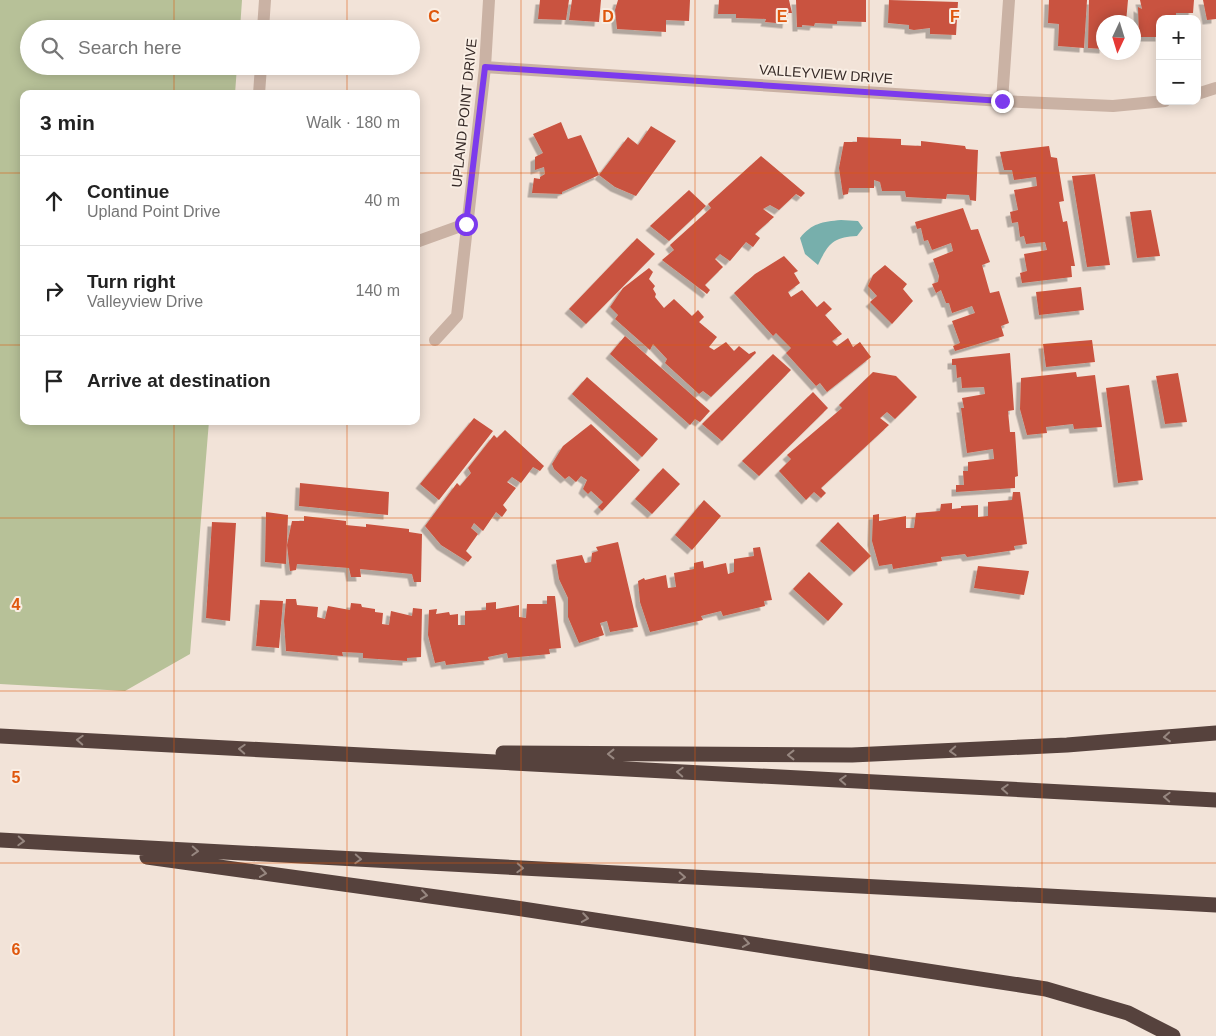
<!DOCTYPE html>
<meta charset="utf-8">
<style>
:root{--surface:#fff;--page:#f2f2f2;--text:#222;--muted:#767676;--line:#e0e0e0}
body{margin:0;font-family:Arial,sans-serif;background:var(--page);color:var(--text)}
.controls{position:absolute;right:15px;top:15px;display:grid;overflow:hidden;border-radius:10px;box-shadow:0 2px 12px #0003}
.controls button{width:45px;height:45px;display:grid;place-items:center;padding:0;border:0;border-bottom:1px solid var(--line);background:var(--surface);color:var(--text);font:25px sans-serif}
.compass{position:absolute;left:1096px;top:15px;width:45px;height:45px;border-radius:50%;background:var(--surface);box-shadow:0 2px 12px #0003;rotate:184deg}
.stop{position:absolute;width:15px;height:15px;margin:-11px;border:4px solid #7c3aed;border-radius:50%;background:#fff}
.stop.end{background:#7c3aed;border-color:#fff;box-shadow:0 1px 5px #0008}
.list{margin:0;padding:0;list-style:none}
h2{display:flex;justify-content:space-between;align-items:center;height:65px;margin:0;padding:0 20px;font-size:21px}
h2 small{font-size:16px;font-weight:400;color:var(--muted)}
.list li{display:grid;grid-template-columns:32px 1fr auto;gap:15px;align-items:center;box-sizing:border-box;height:90px;padding:0 20px;border-top:1px solid var(--line)}
.list b{display:block;font-size:19px;white-space:nowrap}
.list p{margin:0;font-size:16px;white-space:nowrap;color:var(--muted)}
.list em{font-size:16px;font-style:normal;color:var(--muted)}
.icon{flex:none;width:28px;height:28px;fill:none;stroke:currentColor;stroke-width:2;stroke-linecap:round;stroke-linejoin:round}
.map{position:relative;flex:none;width:1216px;height:1036px;overflow:hidden}
.search{position:absolute;background:var(--surface);box-shadow:0 2px 12px #0003;left:20px;top:20px;width:400px;height:55px;display:flex;align-items:center;gap:12px;box-sizing:border-box;padding:0 18px;border-radius:28px;color:var(--muted);font-size:19px}
.panel{position:absolute;background:var(--surface);box-shadow:0 2px 12px #0003;left:20px;top:90px;width:400px;height:335px;border-radius:10px}
.map>svg:first-child{display:block}
</style>
<div class="map">
<svg width="1216" height="1036" viewBox="0 0 1216 1036">
<defs>
<filter id="shadow"><feDropShadow dx="-4.5" dy="4.5" stdDeviation="0" flood-color="#0004"/></filter>
</defs>
<rect width="100%" height="100%" fill="#f2e3d8"/>
<!-- green -->
<path fill="#b7c198" d="M0,0H242L240,29H29V66H237L235,94H24V421H209L190,654L125,691L0,684Z"/>
<!-- water -->
<path fill="#77afac" d="M841,220L858,221L863,228L857,236C833,237 828,244 818,265L805,254L800,238C812,223 822,222 841,220Z"/>
<!-- building -->
<path fill="#c9533f" filter="url(#shadow)" d="M540,0H569L566,20L538,19Z
M572,0H601L599,22L569,20Z
M618,0H690L689,21L666,20V32L617,29L615,10Z
M719,0H789L792,13H788L787,24L765,22L766,19L736,18V14H718Z
M796,0H866V22L837,21V24L815,23L814,26L802,25V27H797Z
M889,0L958,2L956,35L930,34V28L914,30L909,29V25L888,23Z
M1049,0H1087L1084,48L1058,46L1059,24L1048,23Z
M1089,0H1128L1126,22H1104V49L1088,48Z
M1140,0H1194L1193,13H1176V19H1160V37H1139L1138,7L1142,9Z
M1203,0H1216V19L1207,20Z
M561,122L568,139L581,135L599,175L562,192V194L532,193L534,178L540,179V177L545,174L544,167L535,170V157L543,153L533,134Z
M651,126L676,141L636,196L615,187L599,175L628,137L638,145Z
M857,137L901,139V145L921,146V141L965,146L966,149L978,150L976,201L970,200L969,195L947,194L946,199L906,197L905,191H882L880,182L874,180V188H849L848,194L843,195L839,168L844,142H857Z
M1049,146L1051,157L1057,158L1064,201L1059,202L1063,222L1067,221L1075,266H1071L1072,277L1022,283L1020,273L1027,271L1024,254L1047,250L1045,242L1026,244L1024,236L1020,237L1018,222L1012,223L1010,212L1018,210L1014,190L1037,186L1036,177L1014,180L1012,170H1004L1000,152Z
M761,156L805,193L801,197L796,194L779,210L770,205L763,209L774,217L755,234L760,238L753,247L746,242L730,261L720,254L715,259L723,267L705,285L710,290L707,294L662,260L674,250L670,245L711,208L708,204Z
M1095,174L1110,265L1087,267L1072,176Z
M689,190L706,206L669,241L650,226Z
M963,208L971,230L978,229L990,262L982,265L990,293L999,291L1009,323L1001,326L1004,336L955,351L953,346L960,343L952,321L975,313L972,306L952,313L949,303H946L941,290L936,293L932,284L938,282L939,276L933,259L953,251L951,243L932,250L928,240L924,241L921,228L917,229L915,222Z
M1151,210L1160,256L1137,258L1130,212Z
M637,238L655,254L586,324L569,309Z
M784,256L798,271L794,273L800,283L788,292L791,297L802,290L817,307L824,301L832,309L825,315L842,334L832,341L837,346L848,338L853,347L860,342L871,357L827,392L820,383L816,386L786,353L791,348L776,333L773,336L734,293L755,274Z
M885,265L907,284L903,289L913,301L892,324L870,302L877,296L868,286L873,275Z
M649,268L653,272L649,279L655,286L653,289L656,294L655,297L664,308L674,299L692,316L698,310L704,317L699,322L717,337L709,347L714,350L726,342L734,351L739,346L749,354L755,351L756,353L711,397L703,391L699,394L665,363L667,359L653,344L650,350L615,319L618,315L610,307L623,288Z
M1081,287L1084,310L1039,315L1036,292Z
M625,336L710,411L700,422L695,419L690,425L610,354Z
M1092,340L1095,362L1046,367L1043,344Z
M1010,353L1014,410L1008,411L1010,432H1015L1018,476L1015,477V488L956,492V485H964L963,471H968V462L994,459L993,449L967,453L961,408H964L962,398L985,394L984,387L962,388L961,377L957,378L956,365H952V359Z
M773,354L791,370L722,441L702,424Z
M873,372L896,376L917,397L895,419L887,412L880,418L889,425L821,488L826,493L821,498L814,492L806,500L779,471L791,459L787,455L842,408L839,405Z
M1076,372L1077,377L1095,375L1102,427L1074,429L1073,424L1046,427L1047,433L1027,435L1020,409L1021,378Z
M1178,373L1187,422L1165,424L1156,376Z
M587,377L658,439L642,457L572,394Z
M1129,385L1143,480L1118,483L1106,388Z
M813,392L828,408L759,476L742,461Z
M474,418L493,431L439,500L420,484Z
M591,424L640,470L602,511L598,507L603,502L591,491L588,494L583,489L587,480L581,476L576,482L569,476L565,479L554,469L552,464L563,446Z
M505,430L544,466L540,471L533,467L521,483L512,477L507,482L516,488L503,505L507,510L502,517L496,512L483,531L474,523L471,528L478,534L466,551L472,557L468,562L441,545L425,526L457,483L460,486L471,473L468,468L494,435L497,438Z
M663,468L680,484L652,514L635,499Z
M300,483L389,492L388,515L299,506Z
M1013,492H1020L1027,544L1014,546L1015,550L967,557L965,554L941,557L942,561L893,569L892,564L879,566L872,541L873,515L879,514V521L906,516V528H914L916,513L940,511L941,504L952,503V509L961,508V506L978,505V517L988,516V502L1012,500Z
M704,500L721,516L692,550L675,535Z
M266,512L288,515L286,564L265,562Z
M304,516L346,521V525L366,527V524L409,529V532L422,534L421,582H414L412,574L360,569L361,577H351L349,568L297,564L296,570L290,571L287,545L292,521H304Z
M212,522L236,523L230,621L206,618Z
M838,522L871,556L854,572L820,541Z
M618,542L638,627L610,632L607,621L600,623L604,635L579,643L568,617V598L559,579L556,560L582,555L585,563L591,562L592,553L598,551L596,547Z
M760,547L772,600L764,601L765,606L723,616L721,611L701,616L703,620L650,632L640,602L638,581L644,578L645,580L666,575L668,588L676,587L674,573L694,569V563L703,561L704,568L726,563L728,574L734,572V559L754,556L753,548Z
M978,566L1029,571L1024,595L974,588Z
M809,572L843,604L828,621L793,589Z
M547,596H555L561,648L549,649L550,654L508,658L507,653L488,657L489,660L446,665L445,661L435,663L428,635L429,610L437,609L436,614L449,612L450,615L458,614V625H465V611L486,610V603L496,602V609L519,605V617L526,618L527,604H547Z
M286,599H296L297,605L318,607L317,617L325,619L328,606L350,610L351,603L361,604L362,607L375,609V612L383,613L382,624L389,625L391,611L412,616L413,608L422,609L421,657L407,658V661L363,658V653L342,652L343,656L286,651L284,621Z
M260,600L283,601L279,648L256,646Z"/>
<g fill="none" stroke-linecap="round" stroke-linejoin="round">
<!-- minor -->
<path stroke="#cab2a4" stroke-width="12" d="M263,29L265,0
M485,67L1002,101L1113,106L1165,101
M259,94L261,66
M1197,94L1216,88
M1002,101L1009,0
M416,242L466,224
M435,340L457,316L485,67L489,0"/>
<!-- highway -->
<path stroke="#56423d" stroke-width="15" d="M0,736L1216,800
M503,753L852,755L1067,745L1216,733
M0,840L1216,905
M147,857L516,908L1046,989L1128,1013L1173,1036"/>
</g>
<!-- one-way arrows -->
<defs><path id="oneway-chevron" d="M-2-3.5L2.5 0L-2 3.5" fill="none" stroke-width="1.6" stroke-linecap="round" stroke-linejoin="round" transform="scale(1.25)"/></defs>
<g stroke="#978780">
<use href="#oneway-chevron" transform="translate(1167 737) rotate(175)"/>
<use href="#oneway-chevron" transform="translate(80 740) rotate(-177)"/>
<use href="#oneway-chevron" transform="translate(242 749) rotate(-177)"/>
<use href="#oneway-chevron" transform="translate(953 751) rotate(177)"/>
<use href="#oneway-chevron" transform="translate(611 754) rotate(-180)"/>
<use href="#oneway-chevron" transform="translate(791 755) rotate(-180)"/>
<use href="#oneway-chevron" transform="translate(680 772) rotate(-177)"/>
<use href="#oneway-chevron" transform="translate(843 780) rotate(-177)"/>
<use href="#oneway-chevron" transform="translate(1005 789) rotate(-177)"/>
<use href="#oneway-chevron" transform="translate(1167 797) rotate(-177)"/>
<use href="#oneway-chevron" transform="translate(21 841) rotate(3)"/>
<use href="#oneway-chevron" transform="translate(195 851) rotate(3)"/>
<use href="#oneway-chevron" transform="translate(358 859) rotate(3)"/>
<use href="#oneway-chevron" transform="translate(520 868) rotate(3)"/>
<use href="#oneway-chevron" transform="translate(263 873) rotate(8)"/>
<use href="#oneway-chevron" transform="translate(682 877) rotate(3)"/>
<use href="#oneway-chevron" transform="translate(424 895) rotate(8)"/>
<use href="#oneway-chevron" transform="translate(585 918) rotate(9)"/>
<use href="#oneway-chevron" transform="translate(746 943) rotate(9)"/>
</g>
<g fill="none" stroke-linecap="round" stroke-linejoin="round">
<!-- route -->
<path stroke="#7c3aed" stroke-width="6" d="M466,224L485,67L1002,101"/>
</g>
<!-- grid -->
<path fill="none" stroke="#df570d" stroke-width="1" stroke-opacity="0.55" d="M174,0V29M347,0V29M521,0V1036M695,0V1036M869,0V1036M1042,0V1036M174,66V94M347,66V94M0,173H24M416,173H1216M0,345H24M416,345H1216M174,421V1036M347,421V1036M0,518H1216M0,691H1216M0,863H1216"/>
<g text-anchor="middle" dominant-baseline="central" stroke-width="4" stroke-linejoin="round" paint-order="stroke">
<!-- street labels -->
<g font-size="14" fill="#352926" stroke="#f9eee4">
<text transform="translate(826 74) rotate(4)">VALLEYVIEW DRIVE</text>
<text transform="translate(464 113) rotate(-84)">UPLAND POINT DRIVE</text>
</g>
</g>
<g font-size="16" text-anchor="middle" font-weight="bold" fill="#df570d" stroke="#f9eee4" stroke-width="4" stroke-linejoin="round" paint-order="stroke">
<text x="434" y="22">C</text>
<text x="608" y="22">D</text>
<text x="782" y="22">E</text>
<text x="955" y="22">F</text>
<text x="16" y="610">4</text>
<text x="16" y="783">5</text>
<text x="16" y="955">6</text>
</g>
</svg>
<div class="controls">
<button>+</button>
<button>−</button>
</div>
<svg class="compass" viewBox="-18 -18 36 36"><path d="M0-13l5 13h-10z" fill="#e53935"/><path d="M0 13l5-13h-10z" fill="#767676"/></svg>
<div class="stop" style="left:466px;top:224px"></div>
<div class="stop end" style="left:1002px;top:101px"></div>
<div class="search"><svg class="icon" aria-label="search" viewBox="0 0 24 24"><circle cx="10" cy="10" r="6"/><path d="M15 15l6 6"/></svg>Search here</div>
<section class="panel">
<h2>3 min<small>Walk · 180 m</small></h2>
<ul class="list">
<li><svg class="icon" aria-label="ahead" viewBox="0 0 24 24"><path d="M12 20V5M6 11l6-6 6 6"/></svg><div><b>Continue</b><p>Upland Point Drive</p></div><em>40 m</em></li>
<li><svg class="icon" aria-label="right" viewBox="0 0 24 24"><path d="M7 20v-9h11M14 6l5 5-5 5"/></svg><div><b>Turn right</b><p>Valleyview Drive</p></div><em>140 m</em></li>
<li><svg class="icon" aria-label="arrive" viewBox="0 0 24 24"><path d="M6 21V4h12l-3 4 3 4H6"/></svg><div><b>Arrive at destination</b></div></li>
</ul>
</section>
</div>
